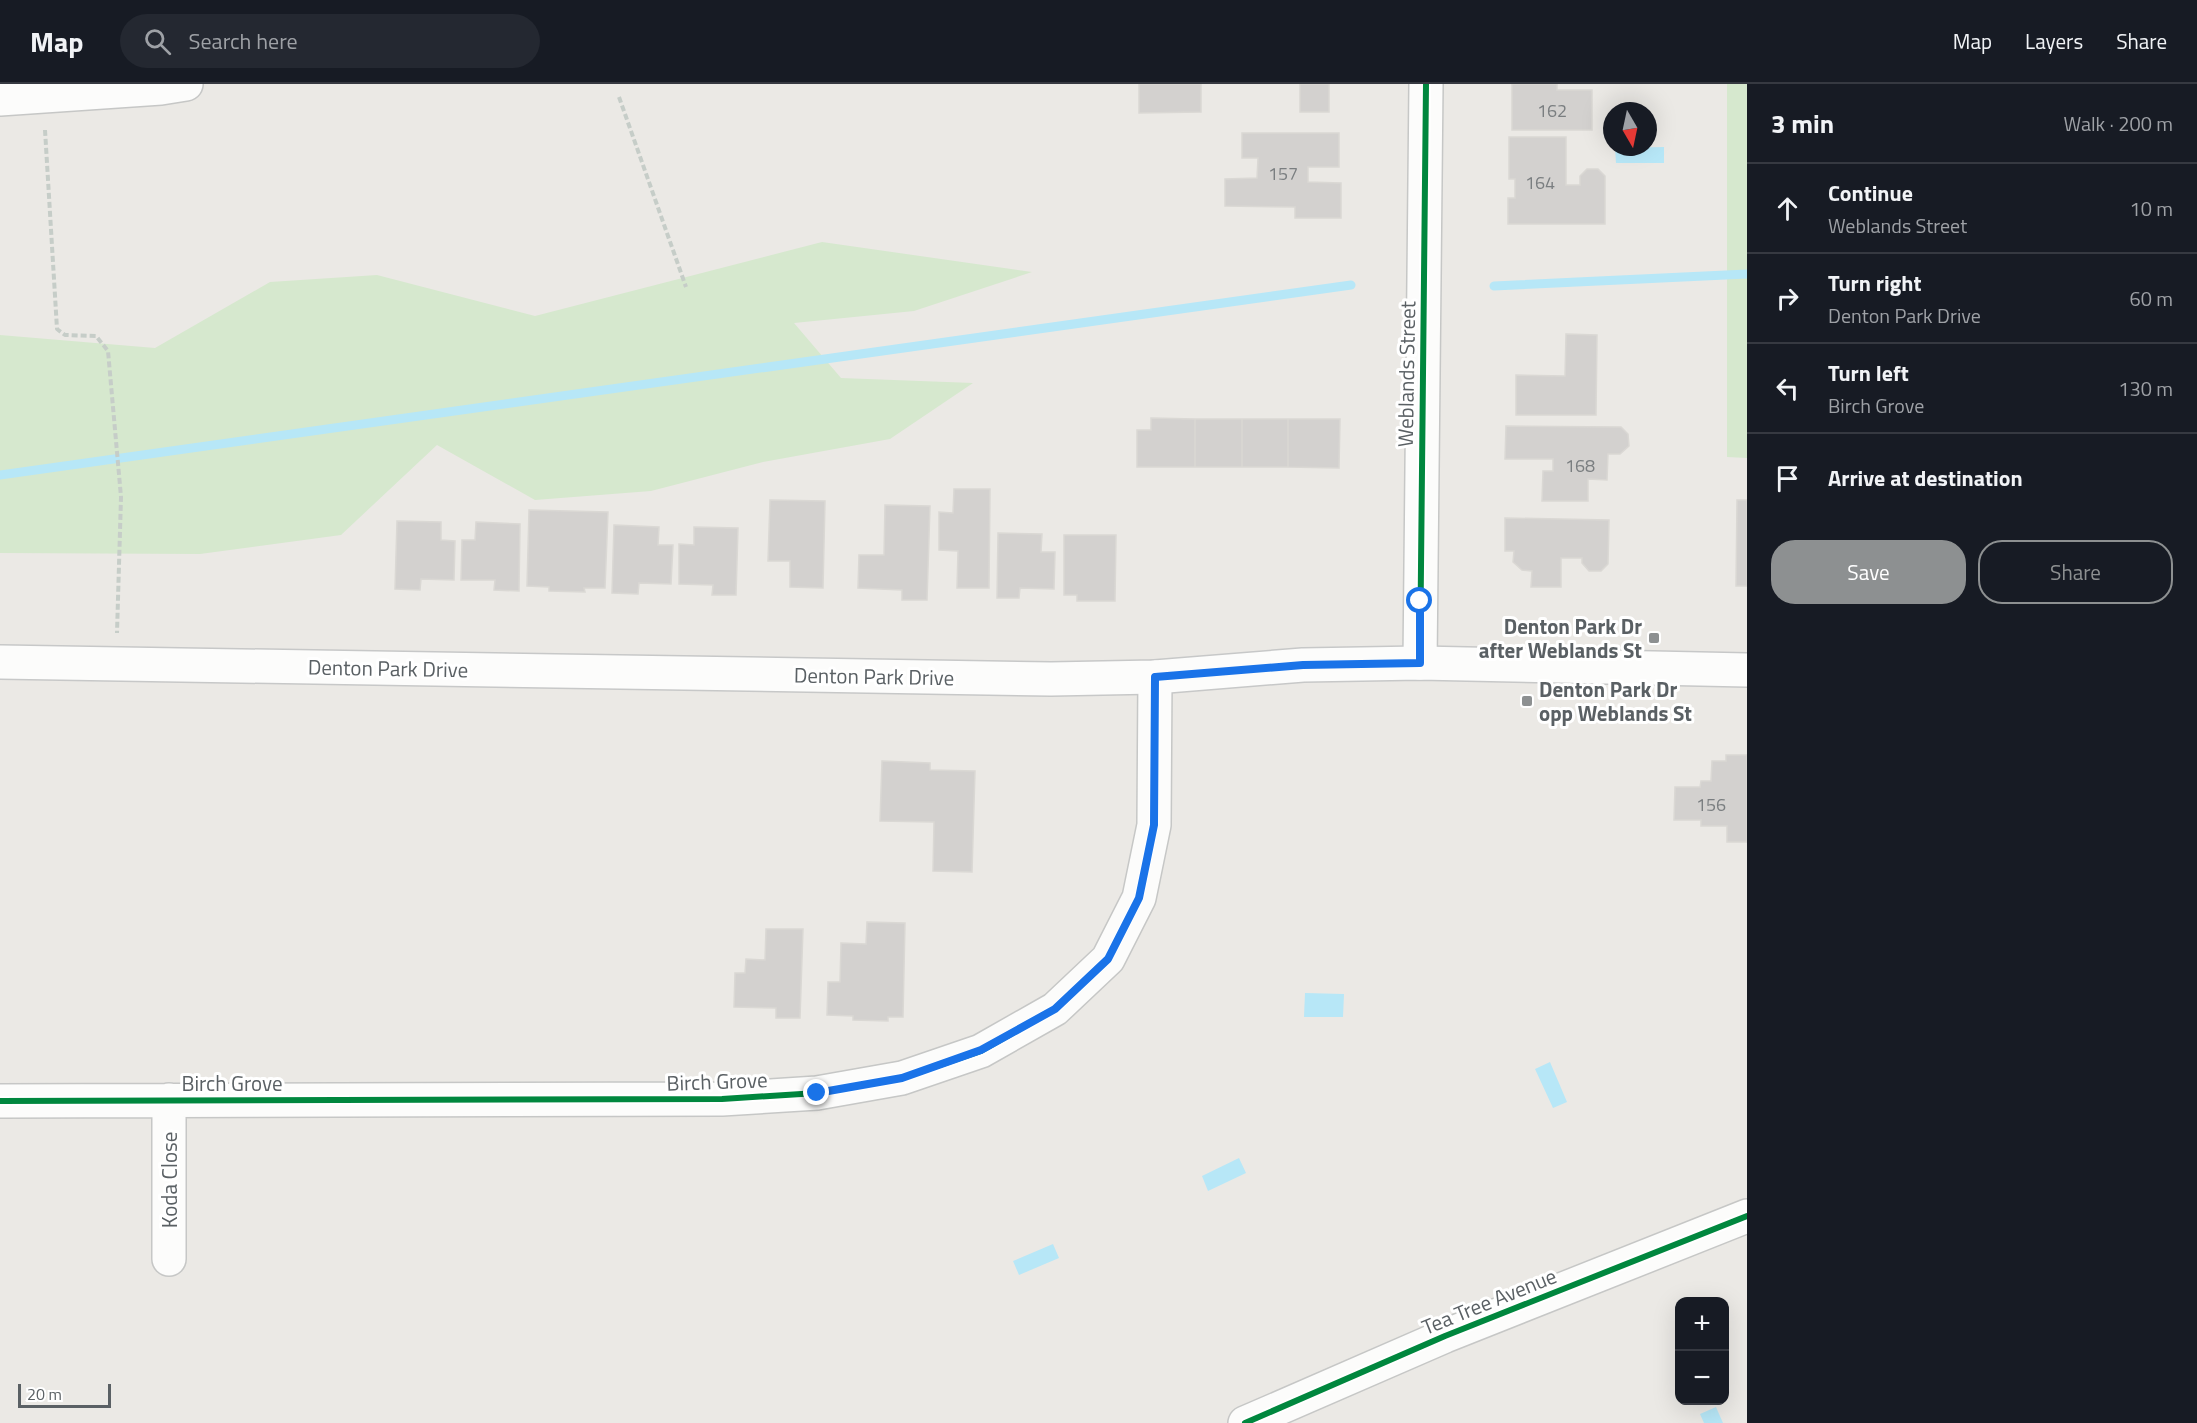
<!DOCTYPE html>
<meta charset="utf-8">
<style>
:root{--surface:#171b24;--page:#242831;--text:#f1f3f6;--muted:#9ea1a6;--line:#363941;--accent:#8d9091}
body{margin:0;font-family:"Titillium Web",sans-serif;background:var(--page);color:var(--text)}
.controls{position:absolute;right:18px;bottom:18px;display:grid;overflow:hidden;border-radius:12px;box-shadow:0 6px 24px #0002}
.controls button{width:54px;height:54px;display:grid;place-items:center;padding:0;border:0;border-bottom:2px solid var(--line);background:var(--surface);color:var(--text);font:30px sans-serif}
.compass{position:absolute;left:1603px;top:18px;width:54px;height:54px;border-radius:50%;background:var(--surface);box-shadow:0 6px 24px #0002;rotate:171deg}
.scale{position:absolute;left:18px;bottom:15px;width:93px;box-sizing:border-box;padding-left:6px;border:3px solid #5a6064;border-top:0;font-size:16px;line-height:21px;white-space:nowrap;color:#5a6064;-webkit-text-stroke:4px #fff;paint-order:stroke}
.stop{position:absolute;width:18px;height:18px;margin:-14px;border:4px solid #1a73e8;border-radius:50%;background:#fff}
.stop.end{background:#1a73e8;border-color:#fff;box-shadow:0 2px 6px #0008}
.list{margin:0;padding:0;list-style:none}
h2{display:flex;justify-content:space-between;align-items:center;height:78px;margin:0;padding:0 24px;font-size:26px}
h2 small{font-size:20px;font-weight:400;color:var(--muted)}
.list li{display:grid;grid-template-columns:39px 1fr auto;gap:18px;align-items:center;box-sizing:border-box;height:90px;padding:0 24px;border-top:2px solid var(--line)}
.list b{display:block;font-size:22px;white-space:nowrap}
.list p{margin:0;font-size:20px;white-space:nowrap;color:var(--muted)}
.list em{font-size:20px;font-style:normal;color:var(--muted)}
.actions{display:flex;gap:12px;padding:18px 24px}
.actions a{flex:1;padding:14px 0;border:2px solid var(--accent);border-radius:24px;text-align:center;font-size:21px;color:var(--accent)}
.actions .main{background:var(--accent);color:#fff}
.icon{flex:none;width:33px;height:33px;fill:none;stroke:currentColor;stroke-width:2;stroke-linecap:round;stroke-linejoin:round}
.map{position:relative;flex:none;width:1747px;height:1339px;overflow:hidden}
header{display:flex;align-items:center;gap:36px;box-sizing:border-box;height:84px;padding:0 30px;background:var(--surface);border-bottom:2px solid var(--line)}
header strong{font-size:28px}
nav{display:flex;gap:33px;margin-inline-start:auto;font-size:21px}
.search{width:420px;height:54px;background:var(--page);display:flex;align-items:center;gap:15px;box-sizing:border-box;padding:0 21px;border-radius:33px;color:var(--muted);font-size:22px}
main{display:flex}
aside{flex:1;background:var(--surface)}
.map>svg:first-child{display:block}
</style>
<header>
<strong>Map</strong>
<div class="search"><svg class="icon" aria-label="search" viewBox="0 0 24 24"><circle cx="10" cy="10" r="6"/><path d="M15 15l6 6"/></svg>Search here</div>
<nav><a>Map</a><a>Layers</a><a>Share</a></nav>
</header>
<main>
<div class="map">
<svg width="1747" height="1339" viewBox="0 0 1747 1339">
<rect width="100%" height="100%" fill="#ebe9e5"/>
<!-- green -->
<path fill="#d6e8ce" d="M1727,0H1747V374L1727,373Z
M822,158L1032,188L914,227L794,239L841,294L973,299L890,355L763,378L651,407L535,416L437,361L341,451L200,470L0,469V251L155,264L270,198L377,191L535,232Z"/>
<!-- water -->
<path fill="#b7e7f7" d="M1664,63V79H1616L1615,64Z
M1305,909L1344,910L1343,933H1304Z
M1550,978L1567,1018L1553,1024L1535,985Z
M1239,1074L1246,1089L1208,1107L1202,1092Z
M1053,1160L1059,1174L1019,1191L1013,1177Z
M1716,1323L1723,1339H1704L1700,1330Z"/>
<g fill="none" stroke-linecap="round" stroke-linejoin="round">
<!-- stream -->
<path stroke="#b7e7f7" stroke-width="9" d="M1494,202L1747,190
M0,391L1351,201"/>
</g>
<!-- building -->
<path fill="#d3d1cf" stroke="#dad8d4" stroke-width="1.5" d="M1139,0H1201V28L1139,29Z
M1300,0H1329V28H1300Z
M1512,0H1557V6H1592V46H1512Z
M1242,49H1339V83H1308V98L1341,99V134H1295V123L1225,122V95L1257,94L1258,74H1242Z
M1509,53H1566V101H1580V92L1587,85H1598L1605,92V140H1508V114H1515V95H1509Z
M1566,250L1597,251L1596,331H1516V291L1565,292Z
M1151,334L1195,335V383H1137V346H1151Z
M1195,335H1242V383H1195Z
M1242,335H1288V383H1242Z
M1288,335H1340L1339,384L1288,383Z
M1506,342L1621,343L1628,350L1629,362L1620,370H1608L1607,396L1588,395V417H1542L1543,387H1553V375H1505Z
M954,405H990L989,504H957L958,467L939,466V428L953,429Z
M770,416L825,417L823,504L790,503V477H768Z
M1737,416H1747V502H1736Z
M885,421L930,422L927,516H902V506L858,504L859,471H884Z
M529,426L608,428L605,504H584L585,508L549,507V503L527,502Z
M1505,434L1609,436L1608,480L1601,487H1589L1582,479V474H1561V503H1531L1532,487L1522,486L1513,478L1514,467H1505Z
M397,437L441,438V456L455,457L454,496L421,495L420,506L395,505Z
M476,438L520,440L519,507L494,506L495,496H461L462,456H475Z
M614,441L659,443L658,461H673L671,500L639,499L638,510L612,509Z
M694,443L738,444L736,511H712L713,501L679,500V460L694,461Z
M998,449L1042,450L1041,468H1055L1054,505L1020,504L1019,514H997Z
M1064,451H1116L1115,517H1077V511H1064Z
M1726,671H1747V758H1727V742H1701V736H1674L1675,703H1700L1701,697H1711L1712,677H1726Z
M882,677L930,679V686L975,687L972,788L933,787L934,738L880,737Z
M867,838L905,839L903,933H888V937L853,936V932L827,931L828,898H840L841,859L866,860Z
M766,845H803L800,934H776V924L734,923L735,889H745L746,875L765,876Z"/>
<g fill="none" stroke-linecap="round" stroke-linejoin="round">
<defs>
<path id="minor" d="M169,1016V1175
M0,1017L722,1015L817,1009L902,994L981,967L1055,925L1108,875L1139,814L1154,741L1155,593"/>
<path id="tertiary" d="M0,15L161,4L186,0
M1420,579L1426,0
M1245,1339L1445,1252L1747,1132"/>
<path id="secondary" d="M0,578L1051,595L1155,593L1303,581L1420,579L1747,586"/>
</defs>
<!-- minor casing -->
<use href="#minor" stroke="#c6c7c6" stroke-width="36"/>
<!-- tertiary casing -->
<use href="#tertiary" stroke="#c6c7c6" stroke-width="36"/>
<!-- secondary casing -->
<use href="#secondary" stroke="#c7c8c8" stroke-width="36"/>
<!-- path -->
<path stroke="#c6cdc8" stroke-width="4" stroke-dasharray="6 3" stroke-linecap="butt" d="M619,13L686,203
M45,46L57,245L65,251L96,252L108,267L121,413L117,549"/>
<!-- minor -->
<use href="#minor" stroke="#fcfcfb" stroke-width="33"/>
<!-- tertiary -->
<use href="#tertiary" stroke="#fcfcfb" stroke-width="33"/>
<!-- secondary -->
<use href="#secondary" stroke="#fcfcfb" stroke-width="33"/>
<defs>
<path id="cycleway" d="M1420,579L1426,0
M0,1017L722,1015L817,1009L902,994L981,967L1055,925L1108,875L1139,814L1154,741L1155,593
M1245,1339L1445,1252L1747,1132"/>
</defs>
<!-- cycleway casing -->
<use href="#cycleway" stroke="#fff" stroke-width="10"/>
<!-- cycleway -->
<use href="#cycleway" stroke="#00873e" stroke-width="6"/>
</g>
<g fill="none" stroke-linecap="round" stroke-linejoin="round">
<!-- route -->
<path stroke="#1a73e8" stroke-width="8" d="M817,1009L902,994L981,966L1055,925L1108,875L1139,814L1154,741L1155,593L1303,581L1420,579V517"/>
</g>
<!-- markers -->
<g fill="#8d9091" stroke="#fff" stroke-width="2">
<rect x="1648" y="548" width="12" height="12" rx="3"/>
<rect x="1521" y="611" width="12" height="12" rx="3"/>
</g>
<g text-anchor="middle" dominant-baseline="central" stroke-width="6" stroke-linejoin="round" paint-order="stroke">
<!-- number labels -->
<g font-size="18" fill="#7a7e80">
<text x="1552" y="26">162</text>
<text x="1283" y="89">157</text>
<text x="1540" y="98">164</text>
<text x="1580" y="381">168</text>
<text x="1711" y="720">156</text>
</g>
<!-- street labels -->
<g font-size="21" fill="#5a6064" stroke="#fff">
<text transform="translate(1406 290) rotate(-89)">Weblands Street</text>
<text transform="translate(388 584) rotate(1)">Denton Park Drive</text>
<text transform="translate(874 592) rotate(1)">Denton Park Drive</text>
<text transform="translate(717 997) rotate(-2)">Birch Grove</text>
<text x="232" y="999">Birch Grove</text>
<text transform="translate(169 1096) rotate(-90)">Koda Close</text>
<text transform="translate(1489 1217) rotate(-22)">Tea Tree Avenue</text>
</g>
<!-- poi labels -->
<g font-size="21" font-weight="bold" fill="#5a6064" stroke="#fff" text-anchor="end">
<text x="1642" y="542">Denton Park Dr<tspan x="1642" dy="24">after Weblands St</tspan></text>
<text x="1539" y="605" text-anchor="start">Denton Park Dr<tspan x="1539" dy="24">opp Weblands St</tspan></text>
</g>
</g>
</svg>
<div class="controls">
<button>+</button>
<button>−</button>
</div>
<svg class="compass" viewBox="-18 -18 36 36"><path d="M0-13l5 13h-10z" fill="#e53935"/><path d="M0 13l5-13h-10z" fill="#9ea1a6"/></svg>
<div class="scale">20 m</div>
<div class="stop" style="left:1420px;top:517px"></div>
<div class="stop end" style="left:817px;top:1009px"></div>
</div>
<aside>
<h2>3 min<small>Walk · 200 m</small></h2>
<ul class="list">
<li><svg class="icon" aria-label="ahead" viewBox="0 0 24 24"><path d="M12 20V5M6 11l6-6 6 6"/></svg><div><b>Continue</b><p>Weblands Street</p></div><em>10 m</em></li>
<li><svg class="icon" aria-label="right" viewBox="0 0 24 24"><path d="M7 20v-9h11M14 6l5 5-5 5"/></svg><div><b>Turn right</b><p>Denton Park Drive</p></div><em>60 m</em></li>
<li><svg class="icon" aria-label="left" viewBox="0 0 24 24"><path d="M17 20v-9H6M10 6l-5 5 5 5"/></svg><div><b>Turn left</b><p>Birch Grove</p></div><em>130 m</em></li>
<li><svg class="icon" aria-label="arrive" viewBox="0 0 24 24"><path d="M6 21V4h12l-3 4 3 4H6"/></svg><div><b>Arrive at destination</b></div></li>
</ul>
<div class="actions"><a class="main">Save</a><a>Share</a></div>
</aside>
</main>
